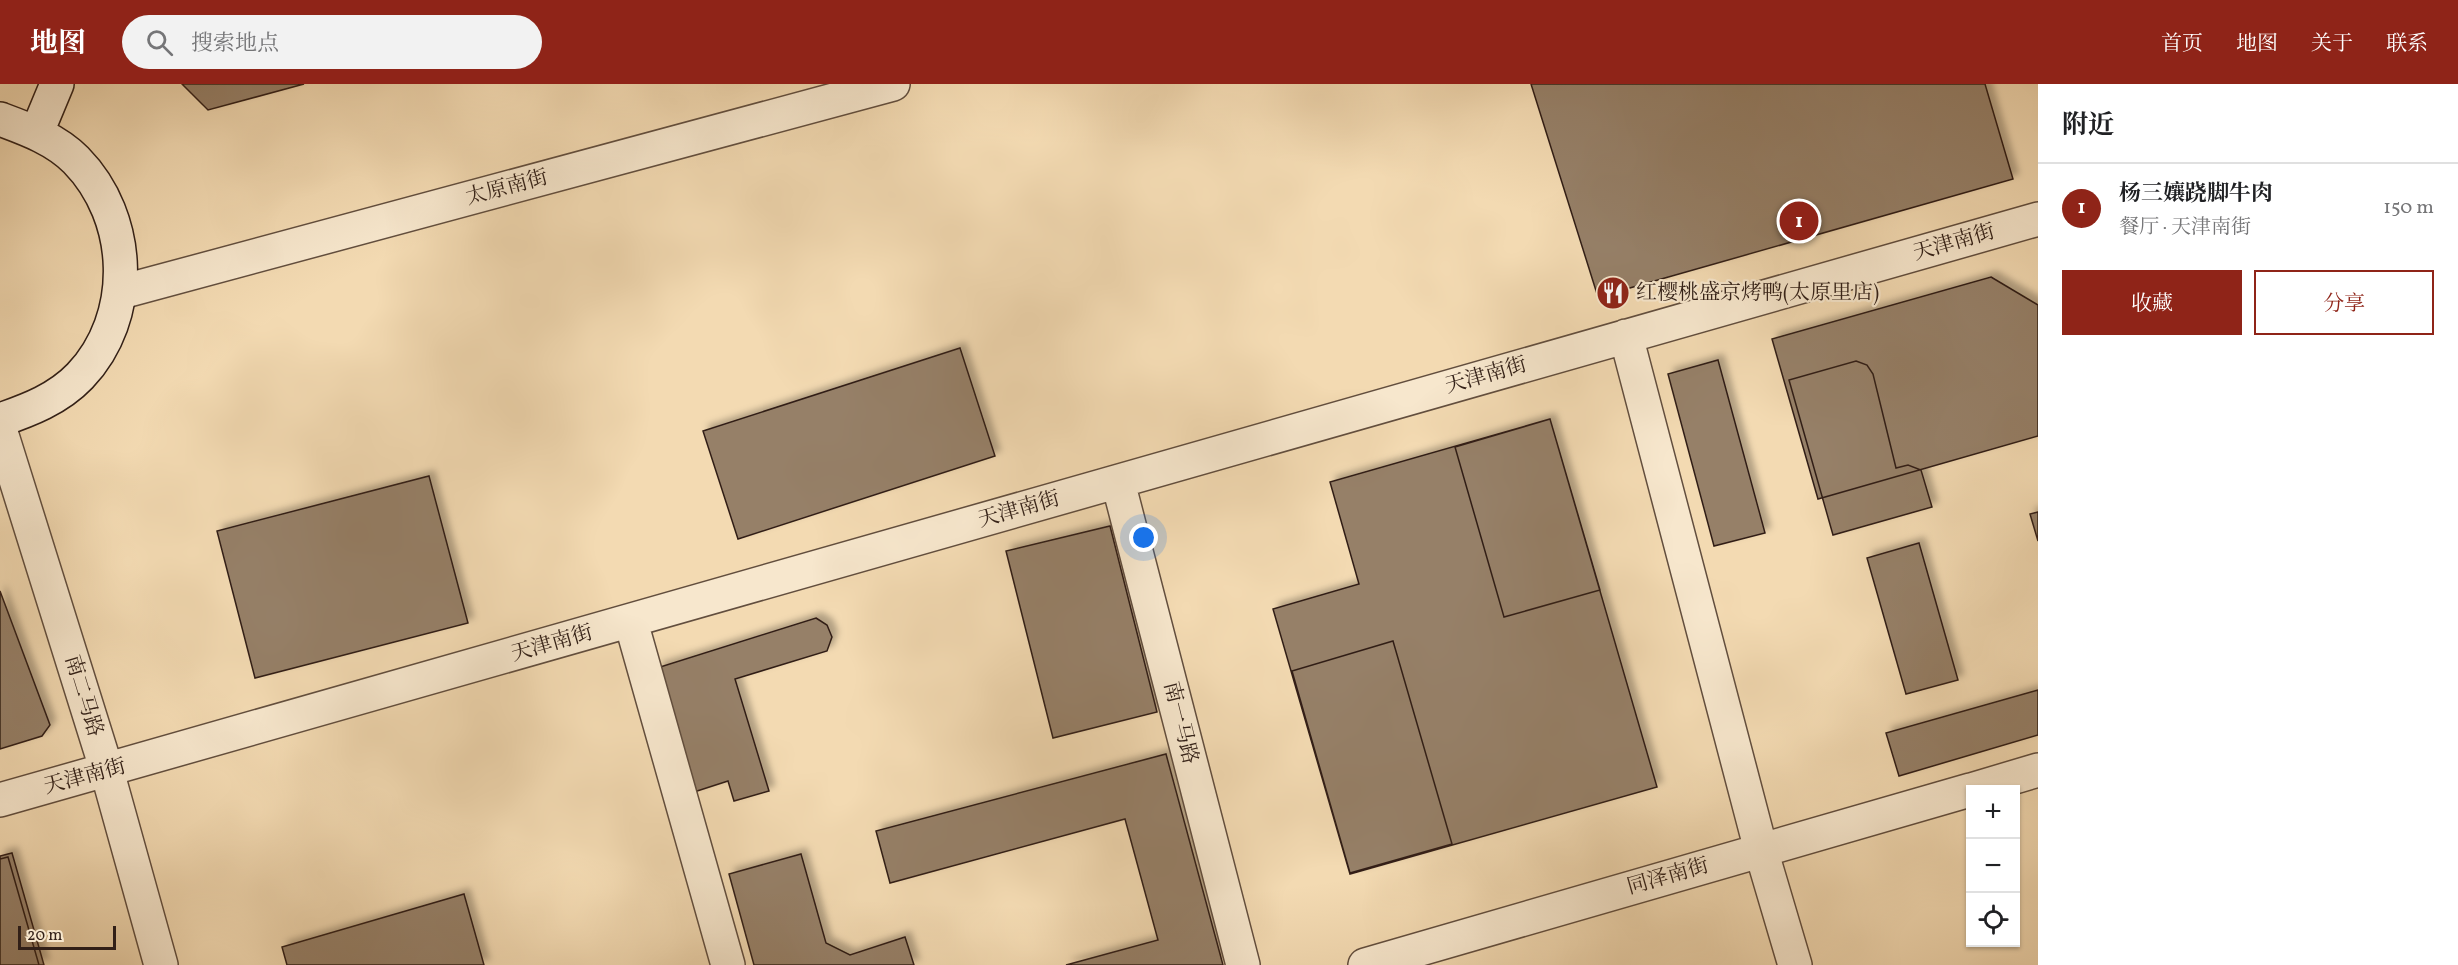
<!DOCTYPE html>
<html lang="zh">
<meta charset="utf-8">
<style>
:root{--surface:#fff;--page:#f2f2f2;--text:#202124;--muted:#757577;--line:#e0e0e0;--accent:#8f2418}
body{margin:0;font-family:Vollkorn,"Noto Serif SC",serif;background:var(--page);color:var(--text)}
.controls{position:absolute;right:18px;bottom:18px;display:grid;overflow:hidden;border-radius:0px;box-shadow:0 2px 4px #0004}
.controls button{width:54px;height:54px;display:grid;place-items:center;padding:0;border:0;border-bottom:2px solid var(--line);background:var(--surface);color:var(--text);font:30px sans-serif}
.scale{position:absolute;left:18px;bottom:15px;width:98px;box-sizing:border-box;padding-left:6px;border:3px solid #311f17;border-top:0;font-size:16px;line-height:21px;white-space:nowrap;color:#311f17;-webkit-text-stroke:4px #f7e7cd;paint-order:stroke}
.you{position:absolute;left:1144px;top:454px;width:21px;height:21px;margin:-15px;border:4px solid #fff;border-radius:50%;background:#1a73e8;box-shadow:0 0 0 9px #1a73e833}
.badge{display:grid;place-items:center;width:39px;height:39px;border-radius:50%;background:var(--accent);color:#fff;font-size:20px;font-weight:700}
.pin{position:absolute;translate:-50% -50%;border:3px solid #fff;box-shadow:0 2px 6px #0006}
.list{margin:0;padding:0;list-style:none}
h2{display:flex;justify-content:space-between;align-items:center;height:78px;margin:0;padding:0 24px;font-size:26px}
h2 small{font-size:20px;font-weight:400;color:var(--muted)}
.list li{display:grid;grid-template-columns:39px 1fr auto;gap:18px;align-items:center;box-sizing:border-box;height:90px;padding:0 24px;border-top:2px solid var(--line)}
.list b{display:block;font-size:22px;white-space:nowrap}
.list p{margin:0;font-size:20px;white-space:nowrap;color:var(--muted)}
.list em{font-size:20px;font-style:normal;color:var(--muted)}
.actions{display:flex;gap:12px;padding:18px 24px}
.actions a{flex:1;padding:14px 0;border:2px solid var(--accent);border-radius:0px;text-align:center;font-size:21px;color:var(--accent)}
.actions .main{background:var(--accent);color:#fff}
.icon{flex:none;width:33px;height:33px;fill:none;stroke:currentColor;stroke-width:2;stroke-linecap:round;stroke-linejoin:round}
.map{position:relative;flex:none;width:2038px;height:881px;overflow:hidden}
header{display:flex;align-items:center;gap:36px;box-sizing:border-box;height:84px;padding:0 30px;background:var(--accent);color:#fff}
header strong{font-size:28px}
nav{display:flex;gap:33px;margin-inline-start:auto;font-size:21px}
.search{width:420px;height:54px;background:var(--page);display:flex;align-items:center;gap:15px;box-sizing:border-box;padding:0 21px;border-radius:33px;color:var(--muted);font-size:22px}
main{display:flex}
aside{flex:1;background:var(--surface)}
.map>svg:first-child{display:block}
</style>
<header>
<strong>地图</strong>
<div class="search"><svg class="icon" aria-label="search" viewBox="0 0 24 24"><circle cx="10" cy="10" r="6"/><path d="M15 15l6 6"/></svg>搜索地点</div>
<nav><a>首页</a><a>地图</a><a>关于</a><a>联系</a></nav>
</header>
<main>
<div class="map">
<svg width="2038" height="881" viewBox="0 0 2038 881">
<defs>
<filter id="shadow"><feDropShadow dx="5.5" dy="-5.5" stdDeviation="3" flood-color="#0004"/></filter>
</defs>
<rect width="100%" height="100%" fill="#f3dab2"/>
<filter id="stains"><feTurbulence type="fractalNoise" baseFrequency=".00333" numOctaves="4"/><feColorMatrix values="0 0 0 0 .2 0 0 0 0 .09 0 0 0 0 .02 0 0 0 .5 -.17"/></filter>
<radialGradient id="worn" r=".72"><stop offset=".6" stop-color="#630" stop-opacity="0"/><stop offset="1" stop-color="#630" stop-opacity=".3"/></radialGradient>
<!-- building -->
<path fill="#968068" stroke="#311f17" stroke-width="1.5" filter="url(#shadow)" d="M182,0H304L208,26Z
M1531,0H1985L2013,95L1598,213Z
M1991,193L2038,221V352L1818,415L1772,255Z
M960,264L995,372L738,455L703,347Z
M1718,276L1765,449L1714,462L1668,290Z
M1856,277L1867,281L1873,290L1896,384L1908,381L1921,386L1932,423L1833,451L1789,296Z
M1550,335L1600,506L1504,533L1455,363Z
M1550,335L1657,703L1350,790L1273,525L1359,500L1330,398Z
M429,392L468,539L255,594L217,447Z
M2038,428V457L2030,430Z
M1110,442L1157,628L1053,654L1006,467Z
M1919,459L1958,596L1906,610L1867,474Z
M0,507L50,641L42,652L0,665Z
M816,534L827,541L832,553L827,567L735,595L769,707L734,717L728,697L694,708L657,584Z
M1393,557L1452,760L1350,789L1292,587Z
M2038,606V651L1899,692L1886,649Z
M1166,670L1223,881H1066L1158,856L1125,735L890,799L876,747Z
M12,769L44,881H0V772Z
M801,770L826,859L850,871L905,853L914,881H754L729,790Z
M8,773L39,881H0V775Z
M464,810L484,881H287L282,863Z"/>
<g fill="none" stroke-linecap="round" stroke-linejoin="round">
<defs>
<path id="street" d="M121,208L893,0
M1626,252L1761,766L1795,881
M0,345L107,687L161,881
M1118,398L1243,881
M631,538L728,881
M1971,706L2038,686
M0,716L2038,135
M1365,881L1970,706"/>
<path id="secondary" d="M0,35C27,45 55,55 76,76C133,134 136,233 80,292C58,315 29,326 0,336
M37,48L57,0"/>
</defs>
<!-- street casing -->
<use href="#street" stroke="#624e3e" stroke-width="36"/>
<!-- secondary casing -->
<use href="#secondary" stroke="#311f17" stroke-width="36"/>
<!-- street -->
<use href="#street" stroke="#f7e7cd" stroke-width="33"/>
<!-- secondary -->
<use href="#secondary" stroke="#f7e7cd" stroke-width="33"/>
</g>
<!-- icons -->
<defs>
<symbol id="restaurant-disc" viewBox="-11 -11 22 22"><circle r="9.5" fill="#8f2418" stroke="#f7e7cd"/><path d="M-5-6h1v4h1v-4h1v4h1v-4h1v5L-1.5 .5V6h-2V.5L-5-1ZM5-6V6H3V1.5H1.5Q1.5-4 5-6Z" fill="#fff"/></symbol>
</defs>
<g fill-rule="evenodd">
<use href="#restaurant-disc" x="1594" y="190" width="38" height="38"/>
</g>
<g text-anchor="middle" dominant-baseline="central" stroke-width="4.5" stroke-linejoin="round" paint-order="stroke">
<!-- street labels -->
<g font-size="21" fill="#311f17" stroke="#f7e7cd">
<text transform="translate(507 104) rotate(-15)">太原南街</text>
<text transform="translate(1954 159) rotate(-16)">天津南街</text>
<text transform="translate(1486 292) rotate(-16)">天津南街</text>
<text transform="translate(1019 426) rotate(-16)">天津南街</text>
<text transform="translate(552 560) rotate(-16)">天津南街</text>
<text transform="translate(83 612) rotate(73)">南二马路</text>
<text transform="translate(1180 639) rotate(76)">南一马路</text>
<text transform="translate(85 693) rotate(-15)">天津南街</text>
<text transform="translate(1668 793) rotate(-16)">同泽南街</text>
</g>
<!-- poi labels -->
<g font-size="21" fill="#311f17" stroke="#f7e7cd" text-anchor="start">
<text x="1636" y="209">红樱桃盛京烤鸭(太原里店)</text>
</g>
</g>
<rect width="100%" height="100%" filter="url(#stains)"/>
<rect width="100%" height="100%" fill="url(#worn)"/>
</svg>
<div class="controls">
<button>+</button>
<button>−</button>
<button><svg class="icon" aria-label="locate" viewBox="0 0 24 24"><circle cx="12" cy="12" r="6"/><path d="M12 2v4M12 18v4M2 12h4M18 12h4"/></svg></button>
</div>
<div class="scale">20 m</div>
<div class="you"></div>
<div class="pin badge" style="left:1799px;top:137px">1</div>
</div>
<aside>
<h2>附近<small></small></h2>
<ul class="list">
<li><span class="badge">1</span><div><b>杨三孃跷脚牛肉</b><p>餐厅 · 天津南街</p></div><em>150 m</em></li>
</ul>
<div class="actions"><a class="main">收藏</a><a>分享</a></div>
</aside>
</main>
